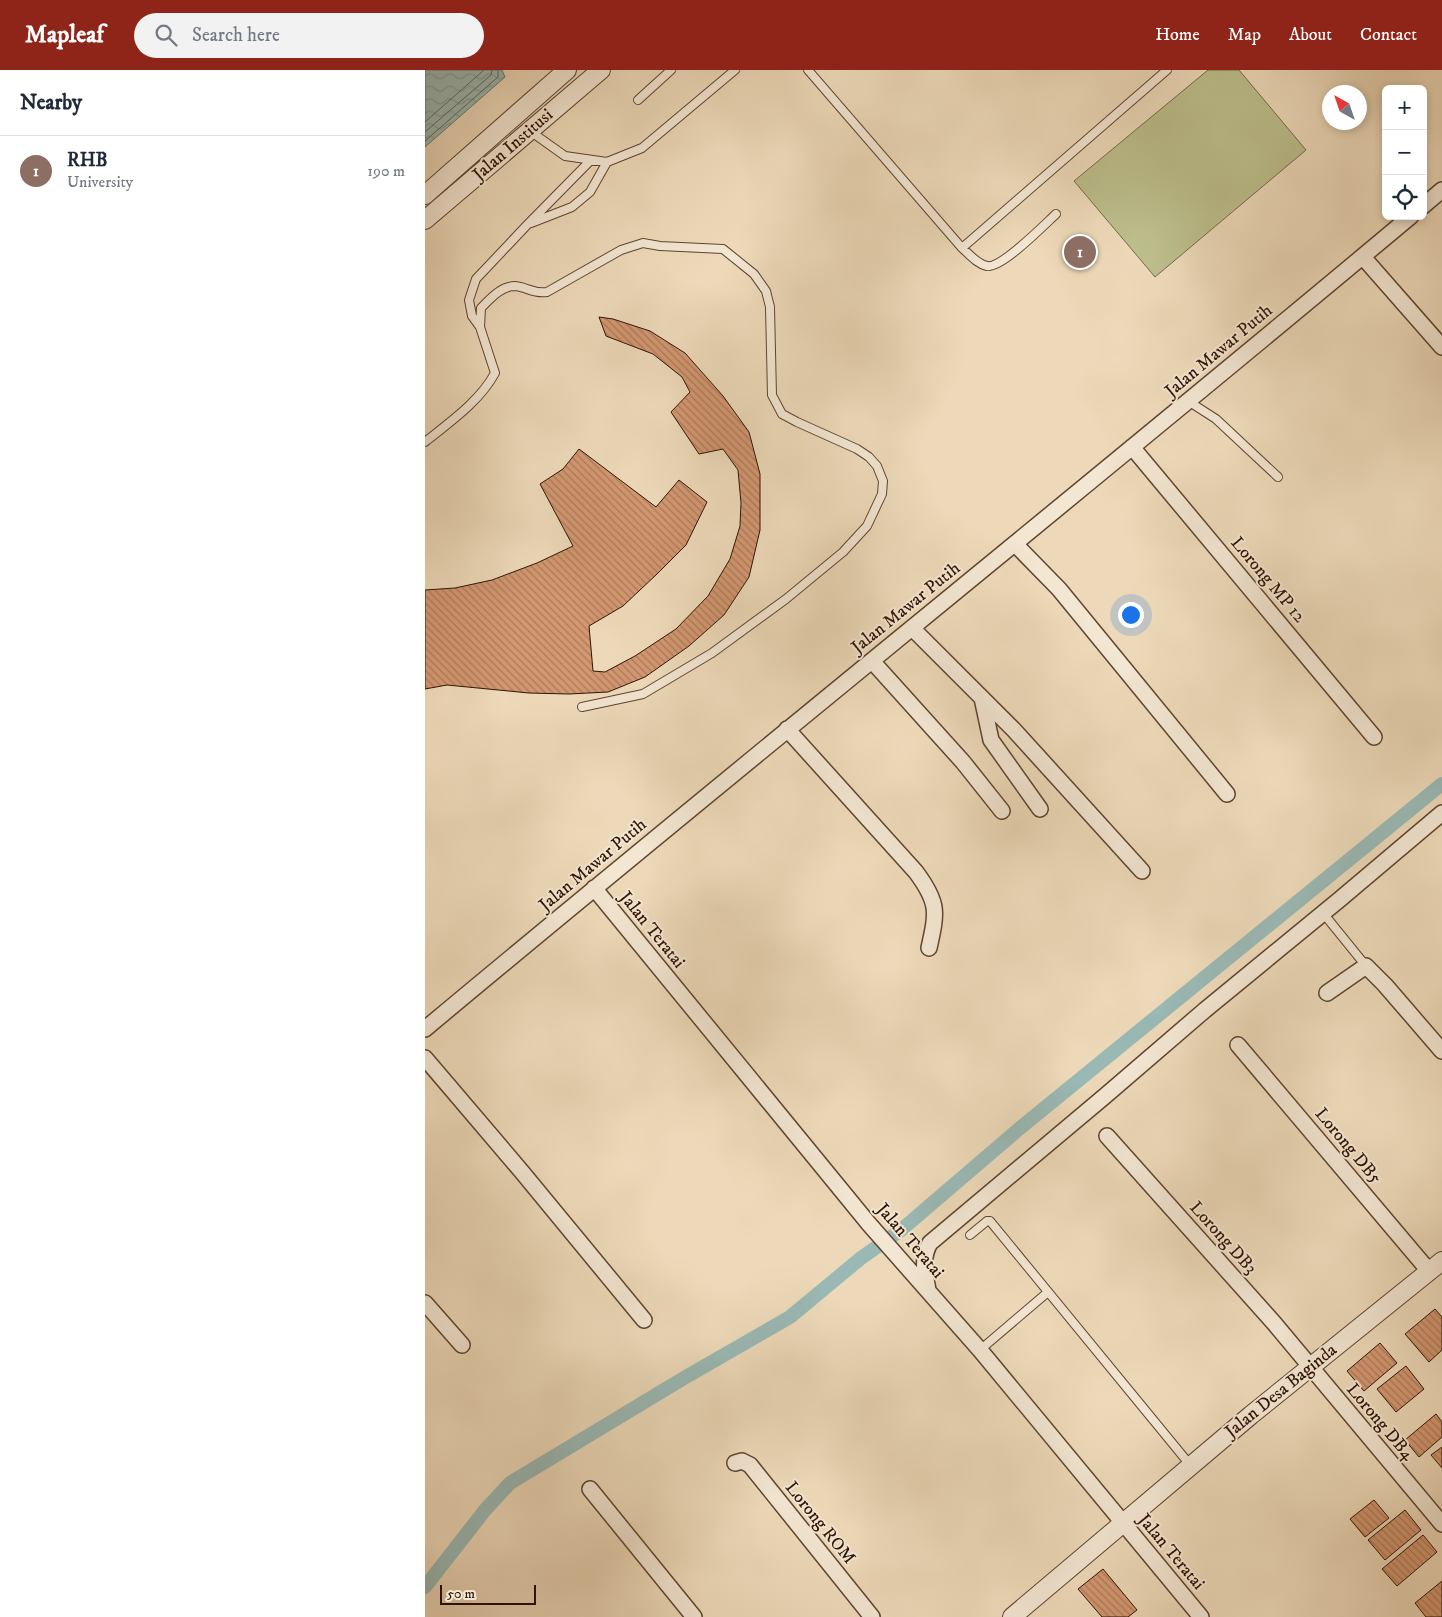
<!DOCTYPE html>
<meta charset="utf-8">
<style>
:root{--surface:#fff;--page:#f2f2f3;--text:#1f2937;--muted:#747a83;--line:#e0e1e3;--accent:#8f2418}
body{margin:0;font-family:"IM FELL DW Pica",serif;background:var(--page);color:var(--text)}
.controls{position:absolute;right:15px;top:15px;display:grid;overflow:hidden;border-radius:8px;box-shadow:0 2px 8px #0003}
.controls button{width:45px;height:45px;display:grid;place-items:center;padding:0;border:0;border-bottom:1px solid var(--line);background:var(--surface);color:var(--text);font:25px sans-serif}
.compass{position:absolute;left:897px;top:15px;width:45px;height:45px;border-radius:50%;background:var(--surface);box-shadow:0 2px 8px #0003;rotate:320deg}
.scale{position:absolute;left:15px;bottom:12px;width:96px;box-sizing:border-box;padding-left:5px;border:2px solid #2f1403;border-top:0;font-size:14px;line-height:18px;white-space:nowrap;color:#2f1403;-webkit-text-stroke:4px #f3e6d2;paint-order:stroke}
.you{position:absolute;left:705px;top:544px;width:18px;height:18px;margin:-12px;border:4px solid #fff;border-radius:50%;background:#1a73e8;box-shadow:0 0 0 8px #1a73e833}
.badge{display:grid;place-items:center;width:32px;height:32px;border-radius:50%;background:var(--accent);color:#fff;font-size:16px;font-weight:700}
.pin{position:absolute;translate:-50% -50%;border:2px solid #fff;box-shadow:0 1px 5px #0006}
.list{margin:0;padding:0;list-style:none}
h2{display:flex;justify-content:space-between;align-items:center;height:65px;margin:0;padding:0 20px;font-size:21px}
h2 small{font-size:16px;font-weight:400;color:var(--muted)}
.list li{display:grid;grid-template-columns:32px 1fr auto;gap:15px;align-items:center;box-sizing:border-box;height:70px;padding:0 20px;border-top:1px solid var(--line)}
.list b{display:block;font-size:19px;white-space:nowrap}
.list p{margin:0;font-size:16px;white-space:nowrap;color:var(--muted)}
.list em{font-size:16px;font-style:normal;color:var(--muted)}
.icon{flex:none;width:28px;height:28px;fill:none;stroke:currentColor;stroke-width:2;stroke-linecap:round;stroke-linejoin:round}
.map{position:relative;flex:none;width:1017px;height:1547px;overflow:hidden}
header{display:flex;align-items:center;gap:30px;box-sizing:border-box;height:70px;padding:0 25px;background:var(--accent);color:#fff}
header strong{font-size:24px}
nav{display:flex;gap:28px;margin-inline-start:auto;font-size:18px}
.search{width:350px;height:45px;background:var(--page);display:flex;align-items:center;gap:12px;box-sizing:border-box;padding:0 18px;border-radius:28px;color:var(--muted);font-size:19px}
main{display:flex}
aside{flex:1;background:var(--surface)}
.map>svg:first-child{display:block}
</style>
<header>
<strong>Mapleaf</strong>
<div class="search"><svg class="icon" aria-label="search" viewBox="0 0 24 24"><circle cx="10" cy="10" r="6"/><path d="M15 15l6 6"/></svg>Search here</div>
<nav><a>Home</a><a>Map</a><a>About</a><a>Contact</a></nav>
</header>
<main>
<aside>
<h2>Nearby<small></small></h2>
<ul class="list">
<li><span class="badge" style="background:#8d6e63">1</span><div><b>RHB</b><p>University</p></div><em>190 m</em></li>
</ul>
</aside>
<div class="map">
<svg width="1017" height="1547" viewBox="0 0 1017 1547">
<defs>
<pattern id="water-waves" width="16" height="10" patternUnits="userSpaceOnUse" patternTransform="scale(1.25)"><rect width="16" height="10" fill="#9ab9b5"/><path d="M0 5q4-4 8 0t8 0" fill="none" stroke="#859e9a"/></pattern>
<pattern id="building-back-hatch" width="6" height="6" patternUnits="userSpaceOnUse" patternTransform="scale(1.25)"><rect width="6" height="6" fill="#d39771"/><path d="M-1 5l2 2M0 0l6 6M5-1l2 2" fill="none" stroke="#ac7a5b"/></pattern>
</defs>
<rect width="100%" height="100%" fill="#edd9b9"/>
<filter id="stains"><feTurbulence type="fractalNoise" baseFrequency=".004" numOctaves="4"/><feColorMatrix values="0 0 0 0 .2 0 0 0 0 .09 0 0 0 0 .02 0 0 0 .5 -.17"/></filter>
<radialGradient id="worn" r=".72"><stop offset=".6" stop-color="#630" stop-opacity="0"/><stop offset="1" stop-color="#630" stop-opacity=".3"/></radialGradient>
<!-- pitch -->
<path fill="#bcbe8c" stroke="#766948" d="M783,0H814L881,80L730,207L649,111Z"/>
<!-- water -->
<path fill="url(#water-waves)" stroke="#6f776e" d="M0,0H77L80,7L0,77Z"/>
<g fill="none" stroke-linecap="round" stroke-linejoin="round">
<!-- shore -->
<path stroke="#64665c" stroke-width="1" d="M0,52L59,0
M0,62L66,5L67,0
M0,71L73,7V0"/>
<!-- canal -->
<path stroke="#9ab9b5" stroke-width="14" d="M0,1517L60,1440L85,1413L259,1308L365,1247L436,1188L476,1160L595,1058L1017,714"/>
</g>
<!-- building -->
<path fill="url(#building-back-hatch)" stroke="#2f1403" d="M174,247L188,249L225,261L260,283L298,326L324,362L335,404V460L324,507L299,545L264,576L220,607L183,622L144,624L104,623L22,615L0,619V520L30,518L67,510L112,493L148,476L115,414L138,399L154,379L231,437L254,410L282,432L261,475L232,504L198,536L164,556L168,601L180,602L210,586L251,559L283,526L305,489L315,456L316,433L313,400L298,379L274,384L246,342L265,322L257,307L228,284L181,266Z
M1010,1239L1017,1247V1280L1004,1292L980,1264Z
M955,1273L972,1293L939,1321L922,1301Z
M981,1296L999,1319L971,1342L952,1319Z
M1011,1344L1017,1352V1367L994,1387L980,1370Z
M1017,1377V1398L1006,1385Z
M949,1430L964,1448L940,1467L925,1449Z
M980,1440L996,1460L960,1490L943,1470Z
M998,1465L1012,1482L972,1516L957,1499Z
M678,1499L712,1540L703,1547H677L653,1519Z
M1017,1511V1547H1001L990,1533Z"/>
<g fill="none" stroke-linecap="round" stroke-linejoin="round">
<defs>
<path id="service" d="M383,0L537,178L742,0
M213,30L246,0
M105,61L140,86L182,92L217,78L310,0
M106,153L147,137L165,122L182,92
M537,178C544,184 552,194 562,196C576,199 619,155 631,144
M55,257L47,246L44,230L51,209L102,155L166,90
M763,331L791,349L853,407
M0,372C25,352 55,331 70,303L55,257L56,238C65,229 76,216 90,216C102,217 108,224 122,222L196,180L218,173L235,176L298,179L329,204L341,221L345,237L347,325L357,344L372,352L432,379L444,387L452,396L458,411L457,424L442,456L418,482L361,529L287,583L218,624L157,637
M898,843L941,896
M545,1165L562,1151H565L766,1396
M555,1280L623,1222"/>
<path id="minor" d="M998,136L1017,120
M938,187L1017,277
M707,377L949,667
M590,474L634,519L802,724
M487,558L589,660L717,801
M447,591L538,692L577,741
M557,628L566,670L615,739
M362,659L491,802C514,833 512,842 504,878
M169,818L444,1154L555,1280L776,1547
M902,923L941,896L960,915L1017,981
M0,959C327,686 659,420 986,146
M813,975L1004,1201
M0,988L97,1102L219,1250
M682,1066L849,1253L1017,1454
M503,1220C500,1204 496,1188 505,1173L680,1026L780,940L914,830L1017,743
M0,1233L37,1275
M310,1393L317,1391L325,1395L447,1547
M165,1419L269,1547"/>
<path id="tertiary" d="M0,125L142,0
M0,150L176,0
M587,1547L826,1345L1017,1191"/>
</defs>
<!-- service casing -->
<use href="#service" stroke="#5e4530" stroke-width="10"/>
<!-- minor casing -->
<use href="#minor" stroke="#5e4530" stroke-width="18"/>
<!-- tertiary casing -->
<use href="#tertiary" stroke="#5e4530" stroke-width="20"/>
<!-- service -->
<use href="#service" stroke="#f3e6d2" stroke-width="8"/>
<!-- minor -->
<use href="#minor" stroke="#f3e6d2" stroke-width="15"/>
<!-- tertiary -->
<use href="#tertiary" stroke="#f3e6d2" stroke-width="18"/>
</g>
<g text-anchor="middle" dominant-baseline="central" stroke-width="4" stroke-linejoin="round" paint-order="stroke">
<!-- street labels -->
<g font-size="18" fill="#2f1403" stroke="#f3e6d2">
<text transform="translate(88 75) rotate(-41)">Jalan Institusi</text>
<text transform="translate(794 281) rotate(-40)">Jalan Mawar Putih</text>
<text transform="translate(843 510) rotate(50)">Lorong MP 12</text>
<text transform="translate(481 538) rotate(-39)">Jalan Mawar Putih</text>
<text transform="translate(168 795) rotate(-40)">Jalan Mawar Putih</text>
<text transform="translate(227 860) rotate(51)">Jalan Teratai</text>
<text transform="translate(923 1076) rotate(50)">Lorong DB5</text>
<text transform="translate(798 1168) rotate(48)">Lorong DB3</text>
<text transform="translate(485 1171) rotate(49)">Jalan Teratai</text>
<text transform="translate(856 1321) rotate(-39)">Jalan Desa Baginda</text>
<text transform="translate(955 1352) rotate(50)">Lorong DB4</text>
<text transform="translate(395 1453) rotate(51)">Lorong ROM</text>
<text transform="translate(746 1482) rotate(50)">Jalan Teratai</text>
</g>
</g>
<rect width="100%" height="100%" filter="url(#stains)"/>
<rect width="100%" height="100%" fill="url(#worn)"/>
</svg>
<div class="controls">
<button>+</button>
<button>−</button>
<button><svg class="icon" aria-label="locate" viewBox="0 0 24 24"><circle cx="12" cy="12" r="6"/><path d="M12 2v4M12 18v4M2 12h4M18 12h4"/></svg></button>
</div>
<svg class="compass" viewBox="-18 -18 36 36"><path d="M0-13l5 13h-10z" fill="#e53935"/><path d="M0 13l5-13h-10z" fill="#747a83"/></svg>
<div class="scale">50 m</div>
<div class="you"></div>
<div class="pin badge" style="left:655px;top:182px;background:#8d6e63">1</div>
</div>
</main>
